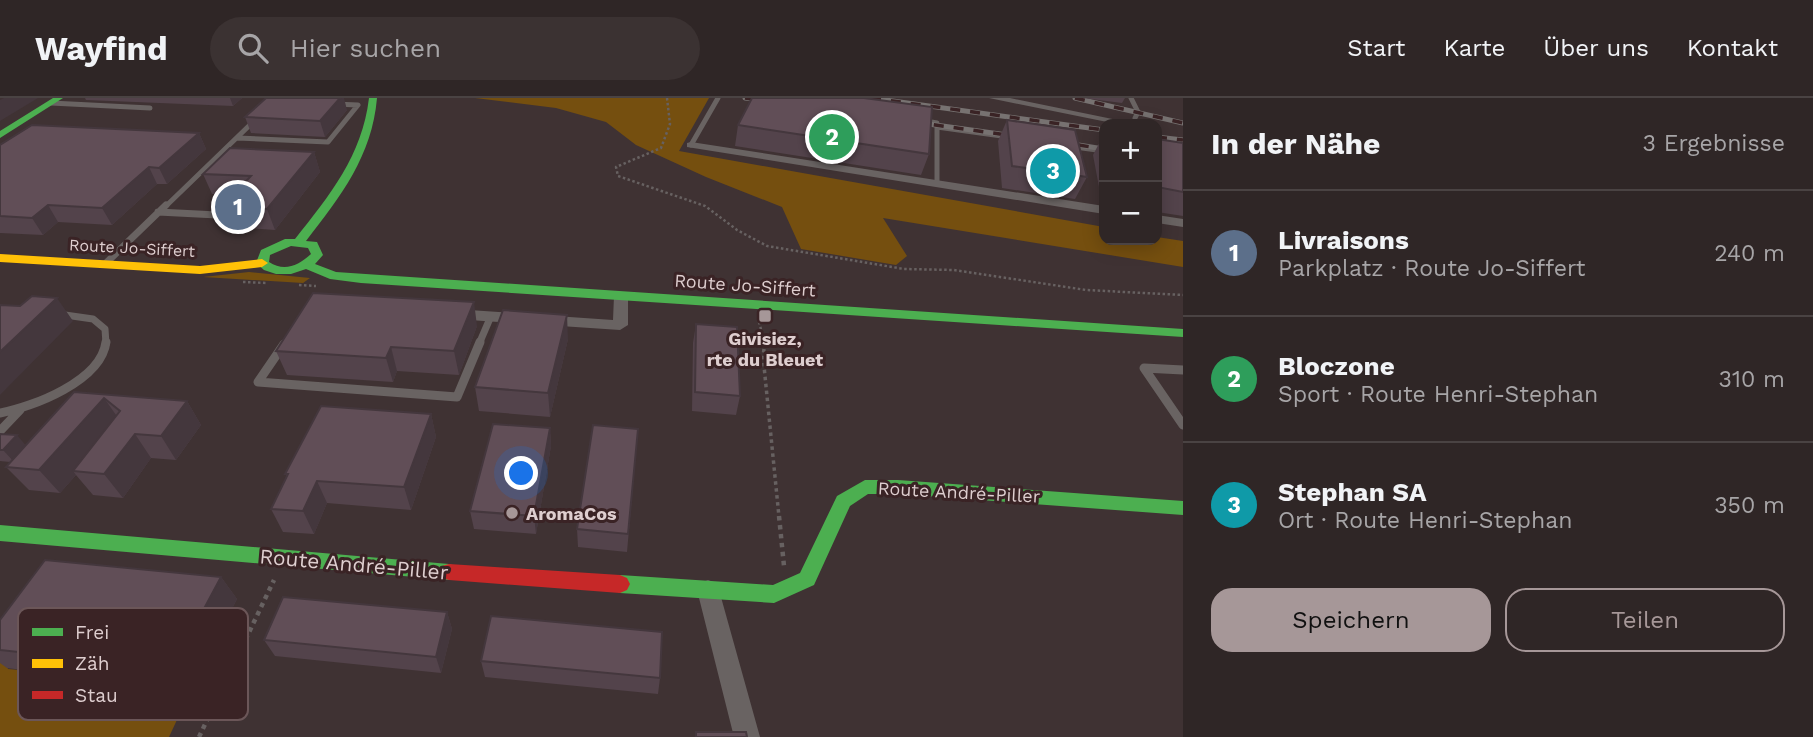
<!DOCTYPE html>
<html lang="de">
<meta charset="utf-8">
<style>
:root{--surface:#2f2626;--page:#3b3232;--text:#f1f3f6;--muted:#a7a5a7;--line:#4a4343;--accent:#a69798}
body{margin:0;font-family:"Work Sans",sans-serif;background:var(--page);color:var(--text)}
.controls{position:absolute;right:21px;top:21px;display:grid;overflow:hidden;border-radius:14px;box-shadow:0 4px 18px #0003}
.controls button{width:63px;height:63px;display:grid;place-items:center;padding:0;border:0;border-bottom:2px solid var(--line);background:var(--surface);color:var(--text);font:35px sans-serif}
.you{position:absolute;left:522px;top:376px;width:24px;height:24px;margin:-18px;border:5px solid #fff;border-radius:50%;background:#1a73e8;box-shadow:0 0 0 10px #1a73e833}
.badge{display:grid;place-items:center;width:46px;height:46px;border-radius:50%;background:var(--accent);color:#fff;font-size:23px;font-weight:700}
.pin{position:absolute;translate:-50% -50%;border:4px solid #fff;box-shadow:0 2px 7px #0006}
.list{margin:0;padding:0;list-style:none}
h2{display:flex;justify-content:space-between;align-items:center;height:91px;margin:0;padding:0 28px;font-size:30px}
h2 small{font-size:23px;font-weight:400;color:var(--muted)}
.list li{display:grid;grid-template-columns:46px 1fr auto;gap:21px;align-items:center;box-sizing:border-box;height:126px;padding:0 28px;border-top:2px solid var(--line)}
.list b{display:block;font-size:26px;white-space:nowrap}
.list p{margin:0;font-size:23px;white-space:nowrap;color:var(--muted)}
.list em{font-size:23px;font-style:normal;color:var(--muted)}
.actions{display:flex;gap:14px;padding:21px 28px}
.actions a{flex:1;padding:16px 0;border:2px solid var(--accent);border-radius:21px;text-align:center;font-size:24px;color:var(--accent)}
.actions .main{background:var(--accent);color:#111}
.icon{flex:none;width:38px;height:38px;fill:none;stroke:currentColor;stroke-width:2;stroke-linecap:round;stroke-linejoin:round}
.map{position:relative;flex:none;width:1183px;height:639px;overflow:hidden}
header{display:flex;align-items:center;gap:42px;box-sizing:border-box;height:98px;padding:0 35px;background:var(--surface);border-bottom:2px solid var(--line)}
header strong{font-size:33px}
nav{display:flex;gap:38px;margin-inline-start:auto;font-size:24px}
.search{width:490px;height:63px;background:var(--page);display:flex;align-items:center;gap:18px;box-sizing:border-box;padding:0 24px;border-radius:38px;color:var(--muted);font-size:26px}
main{display:flex}
aside{flex:1;background:var(--surface)}
.map>svg:first-child{display:block}
</style>
<header>
<strong>Wayfind</strong>
<div class="search"><svg class="icon" aria-label="search" viewBox="0 0 24 24"><circle cx="10" cy="10" r="6"/><path d="M15 15l6 6"/></svg>Hier suchen</div>
<nav><a>Start</a><a>Karte</a><a>Über uns</a><a>Kontakt</a></nav>
</header>
<main>
<div class="map">
<svg width="1183" height="639" viewBox="0 0 1183 639">
<rect width="100%" height="100%" fill="#3f3233"/>
<!-- green -->
<path fill="#754f0f" d="M475,0H709L679,53L1104,129V142H1157V139L1183,143V169L883,120L907,158L896,167L801,151L782,109L706,79L636,47L606,24L556,10Z
M249,174L310,180L303,185L203,179Z
M0,540L8,571L62,576L67,569L195,583L169,639H0Z"/>
<g fill="none" stroke-linecap="round" stroke-linejoin="round">
<!-- path-far2 -->
<path stroke="#676161" stroke-width="2.5" stroke-dasharray="2.5 2.5" stroke-linecap="butt" d="M667,0L670,26L661,50L616,69L618,78L705,108L737,132L767,148L904,171L954,172L1086,192L1183,197
M243,184L267,185
M299,187L316,188
M759,224L765,246"/>
<!-- path-far1 -->
<path stroke="#676161" stroke-width="3.5" stroke-dasharray="3.5 3.5" stroke-linecap="butt" d="M765,244L763,258L779,419"/>
<!-- path -->
<path stroke="#676161" stroke-width="4.5" stroke-dasharray="4.5 4.5" stroke-linecap="butt" d="M779,418L784,468
M199,639L274,482"/>
<!-- lane-far2 -->
<path stroke="#696362" stroke-width="5" d="M1131,0L1138,14L1135,20
M51,5L150,10
M920,22L937,25V86
M937,29L1009,39
M237,40L328,44L358,7L334,6
M691,47L718,0
M1068,48L1104,53
M165,109L255,22"/>
<!-- lane-far1 -->
<path stroke="#696362" stroke-width="7" d="M158,114L237,118
M105,166L166,107
M58,216L93,221L105,231L106,246
M479,246L491,218"/>
<!-- lane -->
<path stroke="#696362" stroke-width="9" d="M284,246L258,284L457,299L480,244
M1183,272L1144,270L1183,327
M0,315C33,309 101,283 106,244
M0,333L20,312"/>
<!-- street -->
<path fill="#696362" fill-rule="evenodd" d="M989,0H1010L1132,25L1117,26Z
M691,44L1104,108V116L687,49V45Z
M1157,117L1183,121V129L1157,125Z
M621,194L628,198V227L620,232L454,221L447,216L454,211L613,222L614,198Z
M708,482L716,485L719,492L760,639H734L697,492L700,485Z"/>
<!-- fast -->
<path fill="#4caf50" fill-rule="evenodd" d="M53,0H63L0,40V33Z
M369,0H377C372,58 341,98 306,143L317,144L323,157L315,166L336,174L1183,231V239L361,185L330,181L306,171L291,176H276L264,172L256,165L261,152L285,141H295C330,97 362,58 369,0ZM291,148L308,150L311,156C298,168 284,174 269,164L270,157Z
M865,382H898L1183,403V417L898,396H868L850,408L814,487L774,505L620,495L613,492L610,486L613,480L620,477L773,487L800,475L837,398Z
M0,427L449,466L456,468L459,474L456,480L449,482L0,443Z"/>
<!-- slow -->
<path fill="#ffc107" fill-rule="evenodd" d="M0,156L200,168L262,161L268,165L262,169L200,176L0,164Z"/>
<!-- jam -->
<path fill="#c62828" fill-rule="evenodd" d="M449,466L620,477L627,480L630,486L627,492L620,495L449,482L442,480L439,474L442,468Z"/>
<defs>
<path id="rail" d="M745,0L772,4
M871,0L1104,32
M1075,0L1183,25
M914,24L1021,39
M1157,39L1183,42
M1059,44L1104,51"/>
</defs>
<!-- rail casing -->
<use href="#rail" stroke="#777271" stroke-width="5"/>
<!-- rail -->
<use href="#rail" stroke="#3a2325" stroke-width="3.5" stroke-dasharray="10" stroke-linecap="butt"/>
</g>
<!-- wall -->
<path fill="#53434b" d="M85,0H242L233,8L86,2Z
M1083,0H1125L1122,5Z
M347,12L325,39L251,35L245,19Z
M1007,22L1087,79L1075,101L1002,90L998,43Z
M738,27L929,56L921,77L735,48Z
M199,35L206,51L167,86H157L112,127L58,124L43,137L0,135V47Z
M1104,36V105H1102L1093,57Z
M1157,41L1183,45V118L1157,114Z
M314,54L320,74L275,132L233,129L224,108L234,101L235,98L212,96L203,76Z
M696,226L740,298L736,317L692,313L693,245Z
M477,228L459,277L397,273L393,284L287,277L276,253Z
M568,241L550,319L479,313L475,289Z
M74,294L187,303L201,327L176,362L151,360L123,400L93,397L76,377L60,395L29,392L6,369L10,364L0,363V336L26,347Z
M431,316L436,339L411,412L327,405L314,436L283,434L271,411L287,379L285,376Z
M550,330L551,348L536,436L474,431L470,413Z
M638,331L627,454L578,449L577,431Z
M221,479L237,501L195,583L67,569L63,577L7,570L0,565V522Z
M447,514L452,531L441,575L275,558L264,542Z
M481,563L660,580L658,596L485,579Z"/>
<!-- shaded-wall -->
<path fill="#44373d" d="M4,0H38L0,23V2Z
M230,0H242L233,8Z
M340,0H344L347,12L325,39L320,23Z
M199,35L206,51L167,86L159,70Z
M314,54L320,74L275,132L267,111Z
M149,69L157,86L112,127L102,110Z
M48,107L58,124L43,137L32,120Z
M57,200L73,223L0,297V254Z
M474,204L477,228L459,277L454,253Z
M567,217L568,241L550,319L548,295Z
M391,249L397,273L393,284L386,260Z
M104,300L121,324L73,373L76,377L60,395L39,372Z
M187,303L201,327L176,362L161,338Z
M431,316L436,339L411,412L404,389Z
M550,330L551,348L536,436L534,418Z
M135,336L151,360L123,400L104,376Z
M17,337L28,350L15,365L3,352Z
M317,383L327,405L314,436L303,413Z
M221,479L237,501L195,583L176,563Z
M447,514L452,531L441,575L436,559Z
M42,548L67,569L63,577L37,556Z"/>
<!-- building -->
<path fill="#614e57" stroke="#44373d" stroke-width="2" d="M266,0H340L320,23L245,19Z
M752,0H864L932,9L929,56L738,27Z
M1007,22L1075,32L1087,79L1012,68Z
M32,27L199,35L159,70L149,69L102,110L48,107L32,120L0,118V47Z
M1157,41L1183,45V94L1157,89Z
M230,50L314,54L267,111L224,108L234,101L235,95L251,78L203,76Z
M313,195L474,204L454,253L391,249L386,260L276,253Z
M32,198L57,200L0,254V207L20,208Z
M503,212L567,217L548,295L475,289Z
M696,226L737,229L740,298L695,294Z
M74,294L187,303L161,338L135,336L104,376L73,373L120,313L104,300L39,372L6,369Z
M321,308L431,316L404,389L317,383L303,413L271,411L288,376H285Z
M493,326L550,330L534,418L470,413Z
M593,327L638,331L628,436L577,431Z
M0,336L17,337L3,352H0Z
M45,462L221,479L176,563L42,548L37,556L0,552V522Z
M283,499L447,514L436,559L264,542Z
M491,518L662,534L660,580L481,563Z
M696,634H746L747,639H696Z"/>
<!-- markers -->
<g fill="#a69798" stroke="#3a2325" stroke-width="2.5">
<rect x="758" y="211" width="14" height="14" rx="3.5"/>
<circle cx="512" cy="415" r="7"/>
</g>
<g text-anchor="middle" dominant-baseline="central" stroke-width="6" stroke-linejoin="round" paint-order="stroke">
<!-- far-street labels -->
<g font-size="16" fill="#dececf" stroke="#3a2325">
<text transform="translate(132 150) rotate(3)">Route Jo-Siffert</text>
</g>
<!-- street labels -->
<g font-size="18" fill="#dececf" stroke="#3a2325">
<text transform="translate(745 187) rotate(4)">Route Jo-Siffert</text>
<text transform="translate(959 394) rotate(3)">Route André-Piller</text>
</g>
<!-- poi labels -->
<g font-size="18" font-weight="bold" fill="#dececf" stroke="#3a2325">
<text x="765" y="240">Givisiez,<tspan x="765" dy="21">rte du Bleuet</tspan></text>
<text x="526" y="415" text-anchor="start">AromaCos</text>
</g>
<!-- near-street labels -->
<g font-size="21" fill="#dececf" stroke="#3a2325">
<text transform="translate(354 466) rotate(5)">Route André-Piller</text>
</g>
</g>
<!-- legend -->
<rect x="18" y="510" width="230" height="112" rx="10" fill="#3a2325" stroke="#6b5658" stroke-width="2"/>
<rect x="32" y="530" width="31" height="8" fill="#4caf50"/>
<rect x="32" y="561" width="31" height="9" fill="#ffc107"/>
<rect x="32" y="593" width="31" height="8" fill="#c62828"/>
<g font-size="19" fill="#dececf">
<text x="75" y="541">Frei</text>
<text x="75" y="572">Zäh</text>
<text x="75" y="604">Stau</text>
</g>
</svg>
<div class="controls">
<button>+</button>
<button>−</button>
</div>
<div class="you"></div>
<div class="pin badge" style="left:238px;top:109px;background:#5c6f8a">1</div>
<div class="pin badge" style="left:832px;top:39px;background:#2e9e5b">2</div>
<div class="pin badge" style="left:1053px;top:73px;background:#0f9aa8">3</div>
</div>
<aside>
<h2>In der Nähe<small>3 Ergebnisse</small></h2>
<ul class="list">
<li><span class="badge" style="background:#5c6f8a">1</span><div><b>Livraisons</b><p>Parkplatz · Route Jo-Siffert</p></div><em>240 m</em></li>
<li><span class="badge" style="background:#2e9e5b">2</span><div><b>Bloczone</b><p>Sport · Route Henri-Stephan</p></div><em>310 m</em></li>
<li><span class="badge" style="background:#0f9aa8">3</span><div><b>Stephan SA</b><p>Ort · Route Henri-Stephan</p></div><em>350 m</em></li>
</ul>
<div class="actions"><a class="main">Speichern</a><a>Teilen</a></div>
</aside>
</main>
